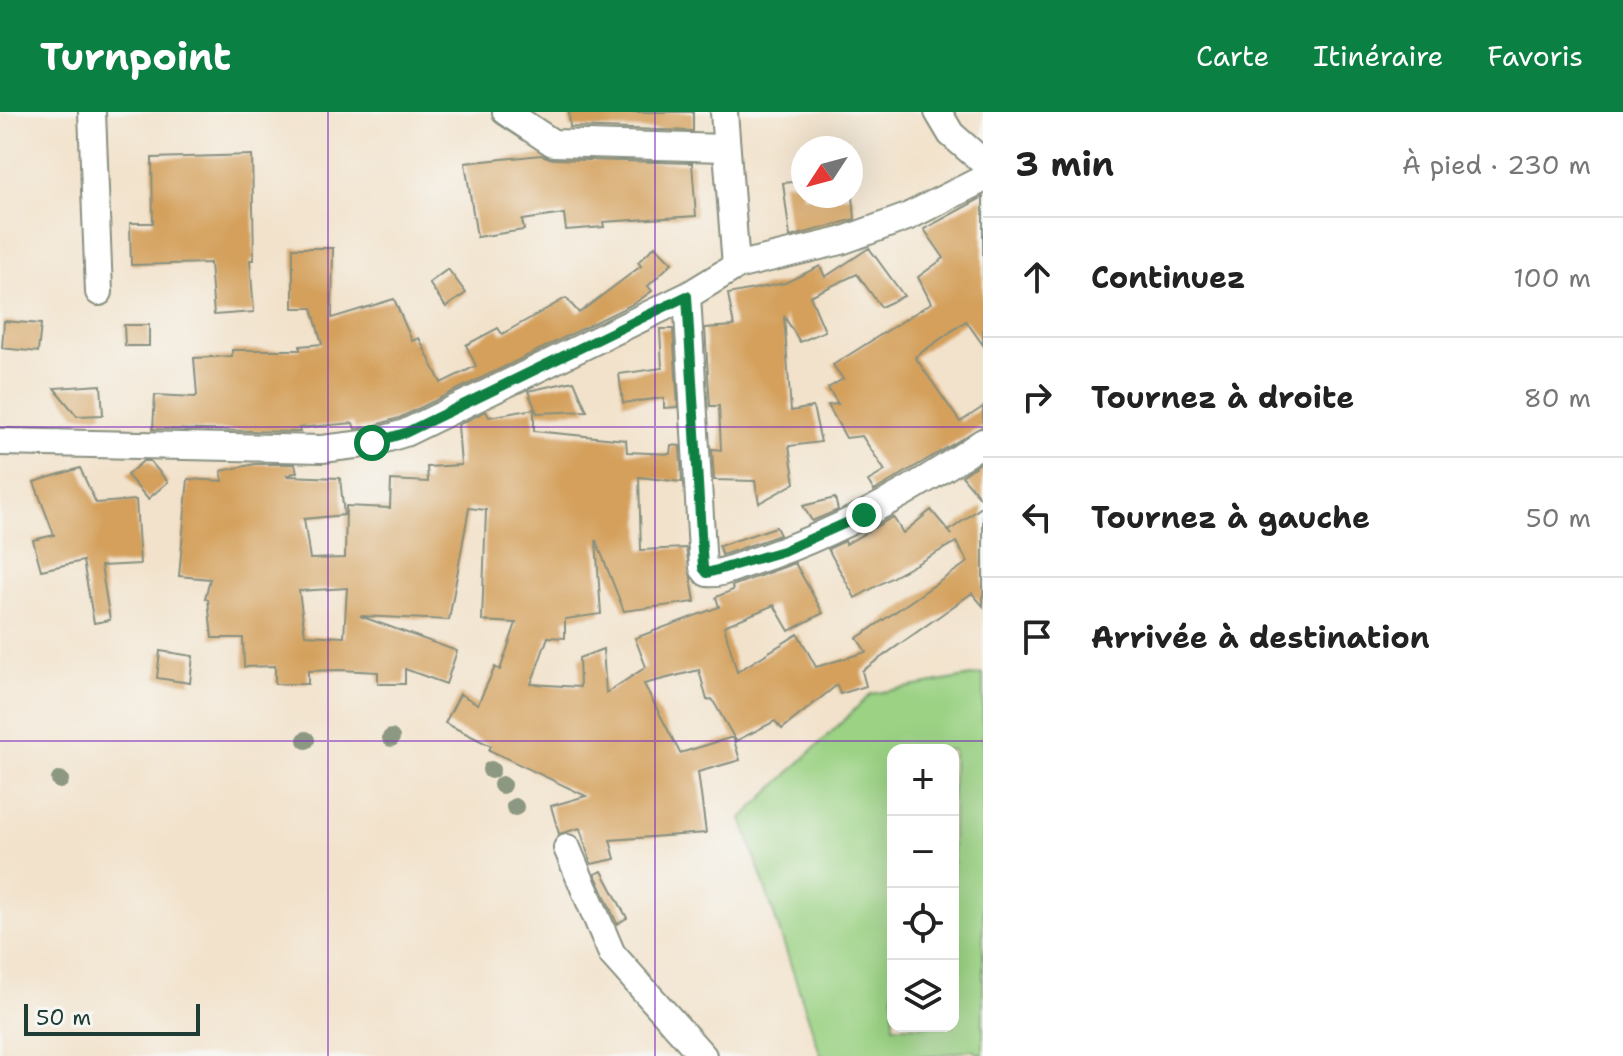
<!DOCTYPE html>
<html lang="fr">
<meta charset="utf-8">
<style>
:root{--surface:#fff;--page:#f2f2f2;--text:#222;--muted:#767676;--line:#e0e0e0;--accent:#0b8043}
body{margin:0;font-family:"Shantell Sans",sans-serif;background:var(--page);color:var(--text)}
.controls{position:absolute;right:24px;bottom:24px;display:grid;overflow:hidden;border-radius:16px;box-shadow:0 8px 32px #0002}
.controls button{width:72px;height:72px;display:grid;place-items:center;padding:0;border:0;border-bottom:2px solid var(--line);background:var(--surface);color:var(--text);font:40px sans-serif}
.compass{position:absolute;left:791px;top:24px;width:72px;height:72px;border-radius:50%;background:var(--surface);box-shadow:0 8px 32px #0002;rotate:234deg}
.scale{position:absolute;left:24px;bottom:20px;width:176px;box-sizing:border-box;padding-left:8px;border:4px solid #1f3d34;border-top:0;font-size:22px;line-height:28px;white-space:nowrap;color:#1f3d34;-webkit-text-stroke:6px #f6f6f2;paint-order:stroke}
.stop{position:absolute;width:24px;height:24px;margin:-18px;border:6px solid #0b8043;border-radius:50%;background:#fff}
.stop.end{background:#0b8043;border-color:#fff;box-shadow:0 2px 8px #0008}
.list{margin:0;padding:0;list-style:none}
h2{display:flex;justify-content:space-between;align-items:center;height:104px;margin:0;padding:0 32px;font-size:34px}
h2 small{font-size:26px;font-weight:400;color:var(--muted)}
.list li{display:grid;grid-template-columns:52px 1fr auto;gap:24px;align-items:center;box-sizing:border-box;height:120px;padding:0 32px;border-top:2px solid var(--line)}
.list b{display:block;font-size:30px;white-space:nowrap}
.list em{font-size:26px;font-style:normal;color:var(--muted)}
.icon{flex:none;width:44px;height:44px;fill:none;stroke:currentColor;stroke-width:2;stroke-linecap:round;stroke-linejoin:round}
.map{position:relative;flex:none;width:983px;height:944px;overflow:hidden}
header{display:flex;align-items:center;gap:48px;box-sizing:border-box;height:112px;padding:0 40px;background:var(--accent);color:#fff}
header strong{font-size:38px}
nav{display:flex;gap:44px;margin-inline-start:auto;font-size:28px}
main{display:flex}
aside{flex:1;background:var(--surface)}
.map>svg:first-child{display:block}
</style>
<header>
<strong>Turnpoint</strong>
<nav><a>Carte</a><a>Itinéraire</a><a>Favoris</a></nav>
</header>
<main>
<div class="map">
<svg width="983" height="944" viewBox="0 0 983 944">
<rect width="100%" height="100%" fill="#f6f6f2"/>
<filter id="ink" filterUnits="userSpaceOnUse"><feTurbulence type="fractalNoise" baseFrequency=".0125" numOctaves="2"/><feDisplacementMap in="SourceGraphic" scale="16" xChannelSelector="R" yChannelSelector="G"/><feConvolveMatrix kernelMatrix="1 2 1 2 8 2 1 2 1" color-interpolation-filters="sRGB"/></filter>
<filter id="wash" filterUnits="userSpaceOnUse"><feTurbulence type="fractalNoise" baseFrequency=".006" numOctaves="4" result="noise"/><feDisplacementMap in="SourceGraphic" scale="32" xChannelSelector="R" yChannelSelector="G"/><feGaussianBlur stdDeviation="1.8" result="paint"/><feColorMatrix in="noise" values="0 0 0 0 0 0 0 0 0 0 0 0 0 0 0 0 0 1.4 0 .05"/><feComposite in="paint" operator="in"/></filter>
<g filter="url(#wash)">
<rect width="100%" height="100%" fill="#f2e2cb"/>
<!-- green -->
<path fill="#9bd284" stroke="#5d885c" stroke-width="2" fill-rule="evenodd" d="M983,562V944L972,938L934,944H821L742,706L871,582ZM893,638H953V914H893Z"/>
<g id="blocks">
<!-- building -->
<path fill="#d4a05c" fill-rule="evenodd" d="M569,0H693V19L570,15Z
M252,43L254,148H250L254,200L214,203L210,151L131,153L130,111H153L152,46Z
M541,43L553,47L692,51L696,104L603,110L604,115L566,118L564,102L522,108L524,118L477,125L465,51Z
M803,69V84H853L855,107L790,125L783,71Z
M983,85V233L966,209L915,245L960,310L983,295V314L874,379L868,369L885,359L862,324L846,326L828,293L838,292L828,276L843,267L833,253L931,191L918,165L944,146L924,117Z
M655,134L672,151L648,174L652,179L635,191L399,306L369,315L355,317L353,311L299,316L300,320L153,317L155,283L195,285L197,283L194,246L232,244V238H300V234L322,232L312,196H293V136H333L332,206L394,187L412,229L419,226L441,271L476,254L466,233L498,216L502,222L566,186L579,201L641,154L638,150Z
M869,136L904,184L881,195L857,162L810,184L825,219L800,230L784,204L791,299L813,295L821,330L789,334L795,371L759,391L755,369L714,368L712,337L721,338L719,294H710L705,216L734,214L728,182L785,171L820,154L825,165Z
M448,157L466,181L446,195L429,171Z
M4,209L41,212L38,240L2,236Z
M124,213H149V234H125Z
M660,217H673L678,295L664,296V286L623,291L619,262L662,256Z
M574,269L587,299L537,301L528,279Z
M101,273L103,303L77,304L54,276Z
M534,297V319L626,328L627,340L670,342L671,333L680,334L682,370L639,365L641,438L686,436L695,490L624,499L596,428L601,502L565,507V526L548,525L531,572L580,575L579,546L603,537L606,581L646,555L635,526L719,495L716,485L733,478L732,474L795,451L823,501L789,519L774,493L724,514L737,560L798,522L816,555L866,540L857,526L968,450L956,430L855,486L828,437L845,429L846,432L893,405L903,421L931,398L952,423L949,419L983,394V494L972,481L862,559L866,574L840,582L837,573L782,617L775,609L736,629L712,587L707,588L699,558L644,572L680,641L733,625L740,648L698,660L706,721L610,728L615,747L591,752L580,716L559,722L551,694L586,684L489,638L491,634L445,611L460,582L478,592L495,555L500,558L516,511L482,509L486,398L469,396L449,508L360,504L457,539L446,572L405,557V572H378V560L340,558L308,559V572H275V554L244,555L243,526H212L208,487L205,486L210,467L179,464L188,367L223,369L221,359L255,352H295L297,360L286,364L340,366L344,403L304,407L310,447L345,446L346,394L390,396L391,368L428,370L427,355L461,353L458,313L486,299L489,305ZM347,476L344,525L305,523L299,479Z
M143,349H150L168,370L148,387L127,363Z
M983,349V389L962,364Z
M80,356L96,391L136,388L140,452L101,454L110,508L94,511L83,449L41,458L33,428L54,423L34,370Z
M835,386L838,398L812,409L803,394Z
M776,415L780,423L722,443L719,434Z
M160,539L193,544L190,571L157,566Z
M602,759L627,806L617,812L595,762Z"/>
</g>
</g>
<g filter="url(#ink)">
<use href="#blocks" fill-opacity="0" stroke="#889080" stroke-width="2"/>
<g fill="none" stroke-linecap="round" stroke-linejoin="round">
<defs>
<path id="minor" d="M92,0L99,180
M506,0L553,31L725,36
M724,0L736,154
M938,0L951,22L983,50
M687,184L703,456L707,461C719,463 736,455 748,451C832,424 910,381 983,330
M0,330L322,337L372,331L405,321L687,184L736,154L841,129L907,105L983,67
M567,736L612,842L703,944"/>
</defs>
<!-- minor casing -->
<use href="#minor" stroke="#889080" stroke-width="30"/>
<!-- minor -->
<use href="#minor" stroke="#fff" stroke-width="26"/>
</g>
<!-- trees -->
<g fill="#8c9881">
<circle cx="391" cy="626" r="9"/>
<circle cx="306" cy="628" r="9"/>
<circle cx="491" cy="658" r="9"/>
<circle cx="60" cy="668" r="9"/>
<circle cx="502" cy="673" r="9"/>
<circle cx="515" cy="695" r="9"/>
</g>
</g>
<g fill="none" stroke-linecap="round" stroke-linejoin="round" filter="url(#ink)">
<!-- route -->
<path stroke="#0b8043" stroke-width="10" d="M372,331L405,321L687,184L703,456L707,461L783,439L864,403"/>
</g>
<!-- grid -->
<path fill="none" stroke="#7b2cbf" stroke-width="2" stroke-opacity="0.55" d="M328,0V944M655,0V944M0,315H983M0,629H983"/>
</svg>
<div class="controls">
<button>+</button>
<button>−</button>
<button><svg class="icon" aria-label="locate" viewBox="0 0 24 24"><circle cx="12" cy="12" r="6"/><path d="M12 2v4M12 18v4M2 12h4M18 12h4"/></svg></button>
<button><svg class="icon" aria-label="layers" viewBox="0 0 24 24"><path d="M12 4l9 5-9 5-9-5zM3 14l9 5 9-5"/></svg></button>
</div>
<svg class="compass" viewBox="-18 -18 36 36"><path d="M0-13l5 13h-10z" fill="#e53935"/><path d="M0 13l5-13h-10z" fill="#767676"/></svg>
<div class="scale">50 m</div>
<div class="stop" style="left:372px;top:331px"></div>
<div class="stop end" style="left:864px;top:403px"></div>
</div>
<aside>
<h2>3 min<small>À pied · 230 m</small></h2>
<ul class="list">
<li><svg class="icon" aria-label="ahead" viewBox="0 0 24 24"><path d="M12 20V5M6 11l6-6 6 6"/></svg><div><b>Continuez</b></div><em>100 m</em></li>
<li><svg class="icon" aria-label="right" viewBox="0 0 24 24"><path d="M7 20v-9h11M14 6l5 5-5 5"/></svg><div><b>Tournez à droite</b></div><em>80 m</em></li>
<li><svg class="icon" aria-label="left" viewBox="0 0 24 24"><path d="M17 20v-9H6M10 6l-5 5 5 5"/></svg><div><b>Tournez à gauche</b></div><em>50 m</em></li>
<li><svg class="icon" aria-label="arrive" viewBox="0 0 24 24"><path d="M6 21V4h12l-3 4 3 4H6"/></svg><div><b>Arrivée à destination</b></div></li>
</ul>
</aside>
</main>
